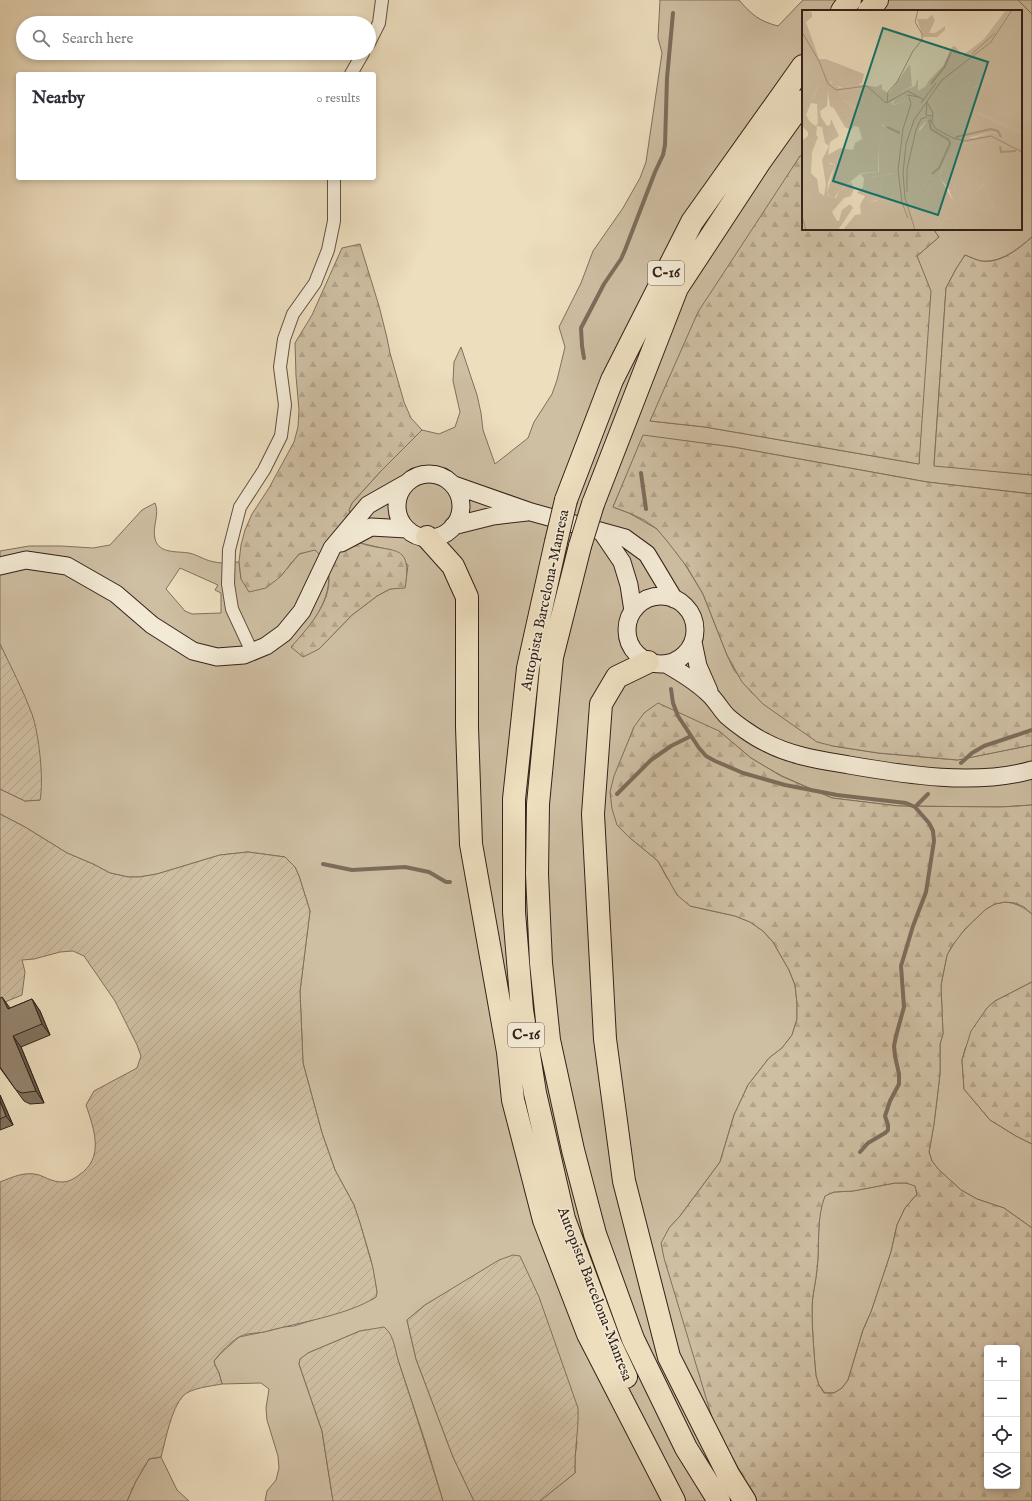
<!DOCTYPE html>
<meta charset="utf-8">
<style>
:root{--surface:#fff;--page:#f7f7f7;--text:#2b2b33;--muted:#7c7c81;--line:#e1e1e2}
body{margin:0;font-family:"IM FELL English",serif;background:var(--page);color:var(--text)}
.controls{position:absolute;right:12px;bottom:12px;display:grid;overflow:hidden;border-radius:4px;box-shadow:0 2px 6px #0003}
.controls button{width:36px;height:36px;display:grid;place-items:center;padding:0;border:0;border-bottom:1px solid var(--line);background:var(--surface);color:var(--text);font:20px sans-serif}
.list{margin:0;padding:0;list-style:none}
h2{display:flex;justify-content:space-between;align-items:center;height:52px;margin:0;padding:0 16px;font-size:17px}
h2 small{font-size:13px;font-weight:400;color:var(--muted)}
.icon{flex:none;width:22px;height:22px;fill:none;stroke:currentColor;stroke-width:2;stroke-linecap:round;stroke-linejoin:round}
.map{position:relative;flex:none;width:1032px;height:1501px;overflow:hidden}
.search{position:absolute;background:var(--surface);box-shadow:0 2px 6px #0003;left:16px;top:16px;width:360px;height:44px;display:flex;align-items:center;gap:10px;box-sizing:border-box;padding:0 14px;border-radius:22px;color:var(--muted);font-size:15px}
.panel{position:absolute;background:var(--surface);box-shadow:0 2px 6px #0003;left:16px;top:72px;width:360px;height:108px;border-radius:4px}
.map>svg:first-child{display:block}
</style>
<div class="map">
<svg width="1032" height="1501" viewBox="0 0 1032 1501">
<defs>
<pattern id="forest-firs" width="22" height="20" patternUnits="userSpaceOnUse"><rect width="22" height="20" fill="#cebea2"/><path d="M5 1l3.5 6h-7zM16 11l3.5 6h-7z" fill="#b2a38b"/></pattern>
<pattern id="garden-furrows" width="10" height="10" patternUnits="userSpaceOnUse"><rect width="10" height="10" fill="#cebea2"/><path d="M-1 1l2-2M0 10L10 0M9 11l2-2" fill="none" stroke="#b2a38b"/></pattern>
</defs>
<rect width="100%" height="100%" fill="#eddebe"/>
<filter id="stains"><feTurbulence type="fractalNoise" baseFrequency=".005" numOctaves="4"/><feColorMatrix values="0 0 0 0 .2 0 0 0 0 .09 0 0 0 0 .02 0 0 0 .5 -.17"/></filter>
<radialGradient id="worn" r=".72"><stop offset=".6" stop-color="#630" stop-opacity="0"/><stop offset="1" stop-color="#630" stop-opacity=".3"/></radialGradient>
<!-- grass -->
<path fill="#cebea2" stroke="#81705e" fill-rule="evenodd" d="M660,0H739C752,15 759,21 778,26L803,0H1018L1032,14V237C1018,249 1001,263 981,261C976,260 970,257 965,255L956,269L946,288L934,465L1032,475V494L927,482L733,447L644,436L613,507L629,513L657,529L678,553L703,594L727,655L734,670L752,693L833,746L878,753L957,760L1032,745V805L1001,807L898,806L832,798L782,776L766,767L751,758L719,731L634,727L622,758L629,837L658,861L667,878L690,906L735,916L750,922L763,931L773,942L789,970L795,985L797,1003V1019L792,1035L782,1048L769,1058L748,1085L734,1115L720,1162L680,1216L669,1228L724,1446L734,1460L756,1501H540L575,1473V1457L577,1442L539,1297L461,1284L425,1305L407,1320L416,1359L453,1457L474,1501H443L425,1441L397,1357L392,1339L366,1330L360,1331L308,1353L300,1360L299,1364L322,1431L333,1501H265L267,1491L276,1480L279,1468L278,1456L267,1420L266,1408L269,1389L261,1383L222,1384L219,1373L215,1365L214,1361L220,1354L239,1337L268,1331L283,1327L294,1326L345,1310L373,1299L376,1297L377,1292L371,1260L360,1223L354,1205L335,1170L322,1133L303,1063L300,991L310,911L299,876L295,867L285,857L248,852L220,855L157,874L139,877H128L110,873L93,864L67,853L25,827L0,814V789L25,801L40,800L32,715L0,644V551L29,546H61L93,548L110,545L142,510L155,503C160,514 152,526 155,539C159,554 177,551 189,553C198,555 206,561 215,562C222,564 232,562 239,562L241,579L280,577L299,554L315,549C318,553 323,558 325,562C335,583 323,606 312,623L319,649L352,615L377,596L390,589L405,587L408,565L391,550L360,543L349,510L352,503L380,472L422,430L439,434L455,427L460,412L453,381L454,362L461,347L477,395L481,413L483,430L495,464L528,438L534,422L552,394L557,380L565,347L559,327L581,283L593,251L623,208L640,178L646,162L662,53L658,38ZM803,11H1021V229H933L939,237L917,256L921,269L919,464L705,427L650,421L800,156L803,155ZM180,568L218,585L215,590L221,593V613L192,614L185,611L166,589Z
M1005,902C1016,903 1023,907 1032,914V982L995,1001L987,1008L965,1049L962,1060L964,1089L990,1120L1016,1136L1032,1144V1228L1004,1208L977,1199L961,1190L938,1169L932,1161L929,1152L934,1124L940,1074V1044L943,1034L941,985L947,955L958,937L972,922L986,909L995,904Z
M895,1183H906L915,1185L917,1194L905,1208L897,1225L891,1252L871,1312L863,1330L848,1380L842,1388L834,1393H825L819,1385L816,1376C814,1354 812,1330 812,1308C812,1295 816,1282 817,1269C820,1245 816,1219 824,1196L834,1192L853,1191Z
M161,1457L177,1490L189,1501H127L136,1481L149,1459Z"/>
<!-- forest -->
<path fill="url(#forest-firs)" stroke="#81705e" fill-rule="evenodd" d="M1018,0H1032V14Z
M803,155V229H933L939,237L917,256L931,291L919,464L705,427L650,421L698,312L800,156Z
M1032,237V475L934,466L946,288L956,269L965,255C970,257 976,260 981,261C1001,264 1018,249 1032,237Z
M360,244L379,306L387,338L390,353L404,402L411,418L422,430L380,472L352,503L349,510L360,543C393,554 413,541 405,588L390,589L377,596L352,615L319,649L303,657L291,647C310,626 340,593 325,562C323,557 318,553 315,550L299,554L280,577L266,588L249,592L241,579L239,562L241,545L245,530L252,514L269,488L294,442L298,427L299,410L296,376L295,343L312,315L342,248Z
M643,435L733,447L927,482L1032,494V745L958,760L878,753L833,746L817,742L763,704L742,682L727,655L703,594L687,567L667,541L657,529L644,520L629,513L613,507Z
M658,703L719,731L751,758L781,776L832,798L898,806L1001,807L1032,805V914L1024,907L1015,903L1005,902L995,904L986,909L965,929L952,946L947,955L941,985L943,1034L940,1044V1074L934,1124L929,1152L932,1161L938,1169L961,1190L977,1199L1004,1208L1032,1228V1501H756L734,1460L724,1446L716,1431L664,1258L661,1243L669,1228L680,1216L720,1162L734,1115L748,1085L769,1058L782,1048L792,1035L797,1019V1003L795,985L789,970L773,942L763,931L750,922L735,916L690,906L677,895L658,861L629,837L617,825L612,809L610,792L614,776L634,727L644,713ZM895,1183H906L915,1186L917,1194L905,1208L897,1225L891,1252L871,1312L863,1330L848,1380L842,1388L834,1393H824L819,1385L816,1376C814,1354 812,1330 812,1308C812,1295 816,1282 817,1269C820,1245 816,1219 825,1196L834,1192L853,1191ZM987,1348H1017V1486H987Z
M1032,982V1144L1016,1136L990,1120L964,1089L962,1060L971,1031L987,1008L995,1001Z"/>
<!-- garden -->
<path fill="url(#garden-furrows)" stroke="#81705e" d="M0,644C11,667 23,690 32,714C39,734 44,780 40,800L25,801L0,789Z
M0,814L25,827L67,853L93,864L110,873L128,877H139L157,874L220,855L248,852L285,857L295,867L299,876L310,911L300,991L303,1063L322,1133L335,1170L354,1205L360,1223L373,1268L377,1292L376,1297C348,1315 301,1322 268,1331C259,1334 247,1332 239,1337C230,1342 220,1353 214,1361L215,1365L219,1373L222,1384C212,1386 190,1388 183,1396C171,1409 166,1439 161,1457L149,1459L136,1481L127,1501H0V1182C13,1177 25,1171 39,1175C47,1178 53,1182 62,1182C68,1182 74,1179 79,1175C105,1158 94,1129 86,1105L94,1091L137,1068L141,1056L137,1045L115,1001L84,956L73,951L60,952L34,959L22,960L25,972L22,995L0,1004Z
M513,1255L520,1256L539,1297L578,1408C579,1430 574,1451 575,1473L540,1501H474L453,1457L416,1359L407,1320L425,1305L499,1260Z
M384,1327C395,1335 395,1353 400,1366C415,1411 429,1456 443,1501H333L322,1431L299,1364L300,1359L308,1353L360,1331Z"/>
<g fill="none" stroke-linecap="round" stroke-linejoin="round">
<!-- stream -->
<path stroke="#7d6c5b" stroke-width="4" d="M584,358L582,346L581,328L604,284L621,259L625,250L655,172L663,155L665,145L667,78L673,13
M641,473L646,509
M671,689L673,703L678,716L699,748L706,756L715,761L743,773L785,785L837,795L906,803L915,807L929,823L933,831L934,841L926,892L913,926L901,966L904,1007L896,1036L894,1046L895,1056L899,1074V1084L890,1101L885,1116L888,1125V1130L885,1133L868,1143L860,1152
M961,763L972,753L984,746L1032,730
M617,794L651,760L671,746L691,736
M915,807L928,794
M323,864L352,870L405,867L429,872L446,882H450"/>
<defs>
<path id="street" d="M369,43L379,23L382,0
M351,74L363,53
M252,652L232,609L228,584L229,550L240,507L264,470L281,436L285,405L280,367L284,339L293,314L315,283L328,250L334,221V178"/>
<path id="secondary" d="M397 506a32 32 0 1 1 64 0a32 32 0 1 1-64 0Z
M454,485L531,512L625,538L647,554L674,599
M453,526L493,516L527,512
M601,531L622,562L629,585L633,611
M341,543L371,527L407,529
M0,566L26,560L67,566L116,594L152,625L193,651L217,657L244,655L266,646L284,633L302,611L332,548L368,505L405,484
M627 630a34 34 0 1 1 68 0a34 34 0 1 1-68 0Z
M693,642L698,666L709,691
M666,664C682,673 697,682 710,695C717,702 721,710 727,716C736,724 754,737 765,742C791,756 820,760 849,765C907,775 975,786 1032,770"/>
<path id="highway" d="M842,11L850,0
M869,11L877,0
M566,500L612,380L692,222L803,66
M593,504L677,288L761,160L803,101
M427,537L453,566L467,597V727L471,844L508,1052L513,1100L544,1220L588,1334L674,1501
M556,542L528,668L514,799V912L522,1010L535,1093L564,1219L611,1345L626,1377
M580,546L552,657L538,804L537,874L541,963L549,1040L573,1150L595,1234L633,1339L686,1448L719,1501
M648,662L617,677L601,704L593,814L605,1039L624,1181L669,1357L728,1474L745,1501"/>
</defs>
<!-- street casing -->
<use href="#street" stroke="#625143" stroke-width="14"/>
<!-- secondary casing -->
<use href="#secondary" stroke="#34221a" stroke-width="19"/>
<!-- highway casing -->
<use href="#highway" stroke="#34221a" stroke-width="24"/>
<!-- street -->
<use href="#street" stroke="#f3ead5" stroke-width="12"/>
<!-- secondary -->
<use href="#secondary" stroke="#f3ead5" stroke-width="17"/>
<!-- highway -->
<use href="#highway" stroke="#eddebe" stroke-width="22"/>
<defs>
<path id="highway-bridge" d="M556,542L566,500
M580,546L593,504"/>
</defs>
<!-- highway-bridge casing -->
<use href="#highway-bridge" stroke="#34221a" stroke-width="24" stroke-linecap="butt"/>
<!-- highway-bridge -->
<use href="#highway-bridge" stroke="#eddebe" stroke-width="22"/>
</g>
<!-- wall -->
<path fill="#7f725f" stroke="#34221a" d="M32,999L40,1011L50,1035L21,1047L44,1103L30,1104L24,1101L0,1068L10,1008Z
M0,1095L13,1125L0,1130Z"/>
<!-- shaded-wall -->
<path fill="#685c4e" stroke="#34221a" d="M2,997L10,1008L8,1009Z
M32,999L40,1011L50,1035L42,1024Z
M13,1036L21,1047L44,1103L36,1091Z
M0,1095L13,1125L6,1116L0,1101Z"/>
<!-- building -->
<path fill="#94846f" stroke="#34221a" d="M2,997L8,1009L32,999L42,1024L13,1036L36,1091L22,1093L16,1090L0,1067V998Z
M0,1101L6,1116L0,1119Z"/>
<g text-anchor="middle" dominant-baseline="central" stroke-width="3" stroke-linejoin="round" paint-order="stroke">
<!-- shield labels -->
<g fill="#f3ead5" stroke="#6d5e52" stroke-width="1">
<rect x="648" y="261" width="36" height="24" rx="3"/>
<rect x="508" y="1023" width="36" height="24" rx="3"/>
</g>
<g font-size="14" font-weight="bold" fill="#34221a">
<text x="666" y="273">C-16</text>
<text x="526" y="1035">C-16</text>
</g>
<!-- street labels -->
<g font-size="15" fill="#34221a" stroke="#f3ead5">
<text transform="translate(545 600) rotate(-78)">Autopista Barcelona-Manresa</text>
<text transform="translate(595 1294) rotate(69)">Autopista Barcelona-Manresa</text>
</g>
</g>
<!-- overview -->
<g transform="translate(802 10)">
<rect width="220" height="220" fill="#eddebe"/>
<path d="M0,0L10,2V7L4,12L17,49H24L29,73L38,78L56,74L74,77L80,74V79L90,86L95,84V88L89,93L92,95L103,91L100,81L113,76L116,68V81L124,76L127,70L141,56L150,37L153,36L160,46L182,29L204,0H220V9L206,28L181,47L191,62L180,75L172,77L176,103L220,122V124L132,84L127,90L132,97L135,113L153,127L171,128L191,122L220,136V147L191,130L167,134L146,130L123,112L117,119L121,133L129,139V146L107,168V189L117,220H41L53,205L59,204L58,195L63,186L55,183L61,177L62,168L58,164L77,162V136L82,115L64,111L47,96L43,103L28,82L31,98L28,96L26,81L25,96L18,101L19,107L25,116L28,115L29,109L37,126L28,132L26,146L28,154L33,155L26,172L25,185L34,188L37,181L49,172L52,179L49,186L42,188L30,202L35,211H37L40,200L48,194L51,198L36,220H0V126L1,130L6,126V122L0,116V110L16,127L10,142L9,163L15,169L17,182L22,186L24,175L20,150L27,136L23,133L20,117L14,116L16,113L15,94L9,93L16,77L0,42ZM157,60L164,61L169,73L166,74L159,95L133,82ZM58,78L61,92L57,100L42,91L37,83ZM90,163L93,180L91,187L80,190L79,166ZM76,166L75,191L66,192V167ZM151,143L156,145V150L149,153L143,161L153,178L151,191L146,177L137,167L146,146ZM160,164L166,171H174L177,177L174,182L181,174L192,197L184,200L179,199L156,165ZM125,167L135,170L120,187V178ZM144,207L154,213L156,220H135Z" fill="#cebea2" fill-rule="evenodd"/>
<path d="M130,5L133,10L127,23H133L143,16V20L135,27H121L115,9H125ZM220,9V122L161,96L168,79L180,75L191,62L180,47L197,30L206,28ZM0,42L16,76L4,105L8,112L15,117L14,126H10L0,110ZM108,54L110,76L100,81L103,91L90,95L95,86H87V83ZM157,60H164L169,73L166,74L159,96L133,82ZM132,84L220,124V136L191,122L166,128L153,127L141,121L135,113L132,97L127,90ZM125,111L146,130L167,134L191,130L220,147V220H156L154,213L144,207L135,220H117L107,189V166L129,146L128,138L121,133L117,122ZM151,143L156,145V150L146,154L143,161L153,178L151,191L137,166L146,146ZM157,164L168,172L174,171L177,177L174,182L181,174L192,197L184,200L179,199ZM125,167L135,170L120,187V178Z" fill="#cebea2" fill-rule="evenodd"/>
<path d="M24,49L62,64L60,73L42,78L31,75L25,64ZM58,78L61,92L59,101L41,90L37,83ZM28,82L38,89L42,102L43,97L47,96L64,111L78,113L82,117L77,136L76,162L59,163L37,181L32,188L25,184L33,155L26,152V145L38,138L51,140L53,133L60,129L57,117L52,116L49,120L43,117L30,95ZM92,163L93,180L91,187L80,190L79,166ZM76,166V190L66,192V167Z" fill="#cebea2"/>
<path fill="none" stroke="#ae9e86" stroke-width="2" d="M129,74L143,56L149,42M127,110L129,119L147,130M85,117L98,123M154,127L189,119L196,121L199,127M198,136L199,142L214,141M130,164L137,158L148,134L147,130"/>
<path fill="none" stroke="#a3937c" stroke-width="1" d="M0,22L17,51L26,74L34,80L65,76L84,93L106,81M170,44L193,23M106,81L122,90M105,85L117,87M125,92L131,103L130,112M85,93L86,82L95,72L111,41L120,30V24L113,12L116,0M119,93L134,73M125,93L124,105L130,106M127,108L134,119L151,128L163,131L189,126L220,142M105,182V159L114,120L119,109L125,107M0,206L4,220M106,208L100,193L96,160L101,119L109,94L107,87M113,220L103,188L101,163L104,134L112,110L140,70L189,32L210,0"/>
<path fill="#0f766e" fill-opacity="0.15" stroke="#0f766e" stroke-width="2" d="M81,18L186,52L136,205L31,171Z"/>
<rect width="220" height="220" fill="none" stroke="#34221a" stroke-width="2"/>
</g>
<rect width="100%" height="100%" filter="url(#stains)"/>
<rect width="100%" height="100%" fill="url(#worn)"/>
</svg>
<div class="controls">
<button>+</button>
<button>−</button>
<button><svg class="icon" aria-label="locate" viewBox="0 0 24 24"><circle cx="12" cy="12" r="6"/><path d="M12 2v4M12 18v4M2 12h4M18 12h4"/></svg></button>
<button><svg class="icon" aria-label="layers" viewBox="0 0 24 24"><path d="M12 4l9 5-9 5-9-5zM3 14l9 5 9-5"/></svg></button>
</div>
<div class="search"><svg class="icon" aria-label="search" viewBox="0 0 24 24"><circle cx="10" cy="10" r="6"/><path d="M15 15l6 6"/></svg>Search here</div>
<section class="panel">
<h2>Nearby<small>0 results</small></h2>
<ul class="list">
</ul>
</section>
</div>
